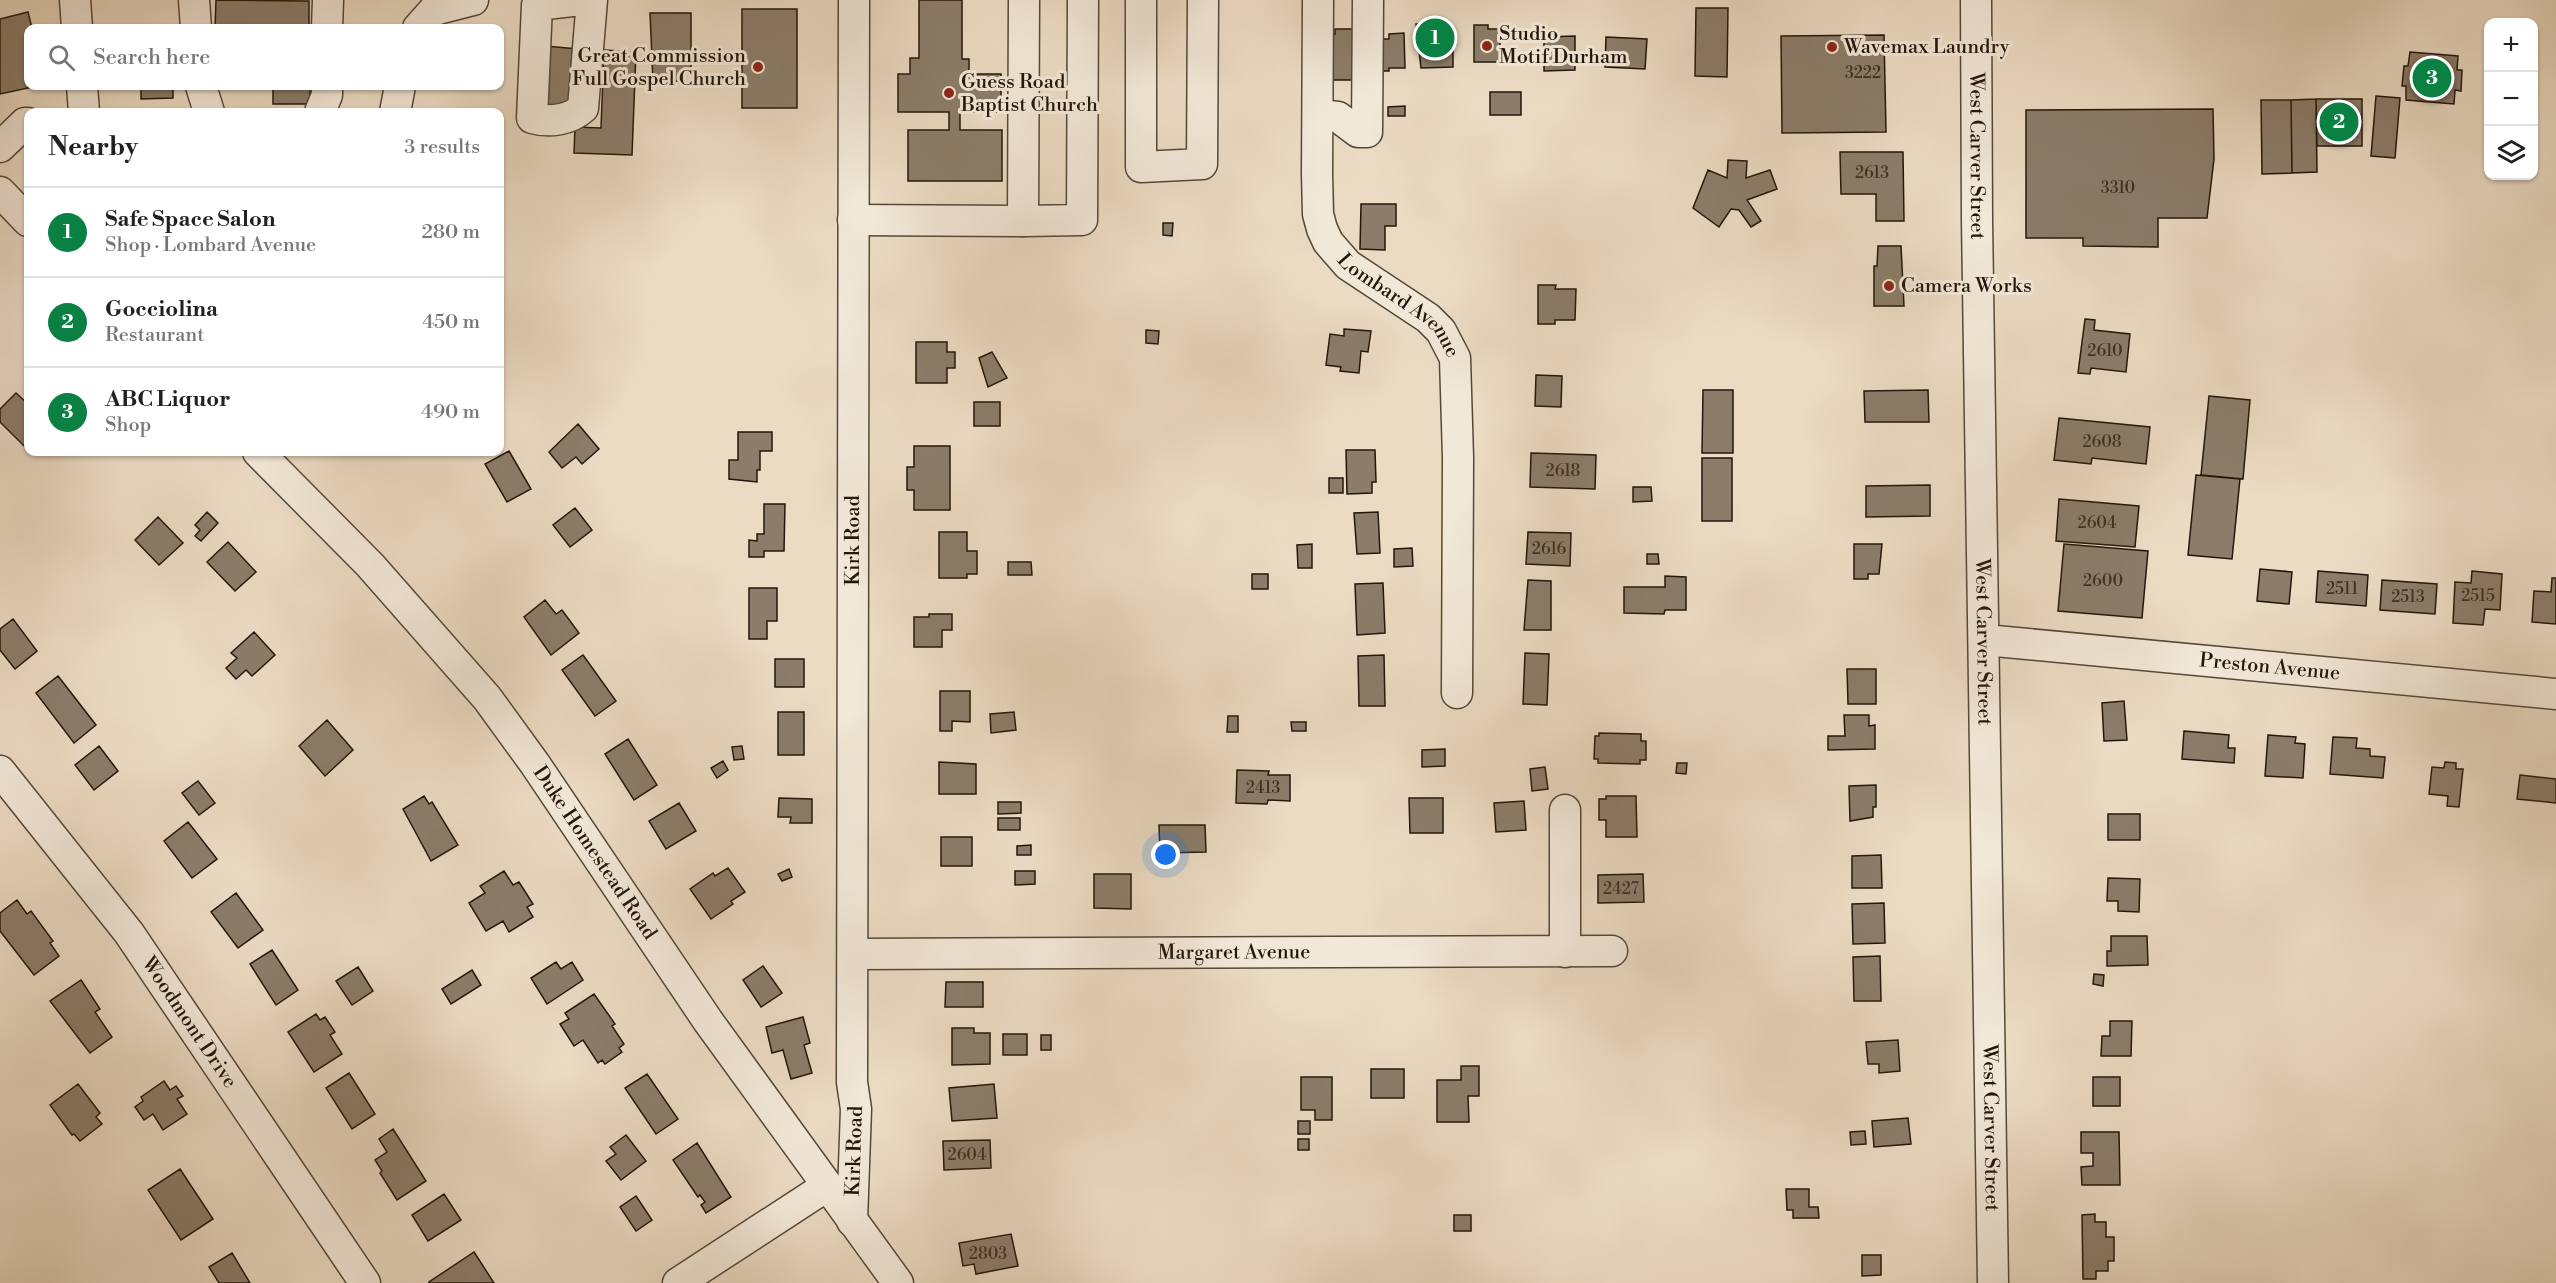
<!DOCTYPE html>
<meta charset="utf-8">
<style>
:root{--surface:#fff;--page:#f2f2f2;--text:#202124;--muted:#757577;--line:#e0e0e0;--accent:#0b8043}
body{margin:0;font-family:"Libre Bodoni",serif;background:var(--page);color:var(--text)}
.controls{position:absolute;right:18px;top:18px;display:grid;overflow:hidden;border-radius:12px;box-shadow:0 2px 4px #0004}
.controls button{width:54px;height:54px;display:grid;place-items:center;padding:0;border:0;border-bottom:2px solid var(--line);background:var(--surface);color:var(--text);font:30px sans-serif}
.you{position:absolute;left:1166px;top:855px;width:21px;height:21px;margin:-15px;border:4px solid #fff;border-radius:50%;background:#1a73e8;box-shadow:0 0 0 9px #1a73e833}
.badge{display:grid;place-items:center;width:39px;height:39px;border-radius:50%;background:var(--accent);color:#fff;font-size:20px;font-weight:700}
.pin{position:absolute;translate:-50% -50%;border:3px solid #fff;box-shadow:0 2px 6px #0006}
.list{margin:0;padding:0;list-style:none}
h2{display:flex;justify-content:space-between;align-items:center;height:78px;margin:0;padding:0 24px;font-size:26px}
h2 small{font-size:20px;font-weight:400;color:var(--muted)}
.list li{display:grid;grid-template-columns:39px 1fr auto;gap:18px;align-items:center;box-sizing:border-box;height:90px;padding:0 24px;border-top:2px solid var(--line)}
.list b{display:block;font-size:22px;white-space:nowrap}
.list p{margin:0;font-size:20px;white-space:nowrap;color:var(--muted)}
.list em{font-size:20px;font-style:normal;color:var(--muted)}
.icon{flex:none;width:33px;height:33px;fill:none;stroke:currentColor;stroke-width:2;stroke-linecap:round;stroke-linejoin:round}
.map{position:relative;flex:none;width:2556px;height:1283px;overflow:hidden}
.search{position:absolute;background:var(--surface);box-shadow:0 2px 4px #0004;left:24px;top:24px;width:480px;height:66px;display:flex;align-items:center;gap:15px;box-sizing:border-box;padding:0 21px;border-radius:12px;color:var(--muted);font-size:22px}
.panel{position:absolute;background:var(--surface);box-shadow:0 2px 4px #0004;left:24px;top:108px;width:480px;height:348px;border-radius:12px}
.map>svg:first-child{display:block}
</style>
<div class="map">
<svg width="2556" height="1283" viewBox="0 0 2556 1283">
<rect width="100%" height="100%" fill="#ebdbc3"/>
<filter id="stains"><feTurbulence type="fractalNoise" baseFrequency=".00333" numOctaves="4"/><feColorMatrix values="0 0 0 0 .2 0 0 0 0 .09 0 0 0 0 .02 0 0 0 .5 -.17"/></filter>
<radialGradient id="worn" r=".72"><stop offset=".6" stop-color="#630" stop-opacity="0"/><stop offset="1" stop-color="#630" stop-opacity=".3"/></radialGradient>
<!-- building -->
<path fill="#8b7d6a" stroke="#23170a" stroke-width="1.5" d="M216,0L309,1V28H215Z
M919,0H962V59H969V74H1001V112H960V130H1002V181H908V130H949V112H898V74H910V58H919Z
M1696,8H1728L1727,77L1695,76Z
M742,9H797V108H742Z
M28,12L32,28H28V86H37L0,94V19Z
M650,13H691V72H679V81L653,82Z
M1416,24H1433V30H1453V67L1421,68Z
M1474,25H1488V29H1500V62H1474Z
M1335,29H1359L1361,80H1331V34H1335Z
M1404,33L1405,68H1389V71H1380L1376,39H1389V34Z
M1884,35L1886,132L1782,133L1781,36Z
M1575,36V70L1544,71V37Z
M1606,37L1647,39L1645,69L1605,67Z
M545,46L578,49L572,111L539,108Z
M604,50L636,52L632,155L574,153L575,127L601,128Z
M2410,52L2458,56L2457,70H2462L2461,91L2455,90L2454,104L2406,100V86H2402L2404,66H2408Z
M141,86H173V98L141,99Z
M273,86H310V104H273Z
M1490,92H1521V115H1490Z
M2376,96L2400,98L2395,158L2371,156Z
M2316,99H2362V146H2317Z
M2316,99L2317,172L2292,173L2291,100Z
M2261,100H2291L2292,173L2262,174Z
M1405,106V116H1388V107Z
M2213,109L2214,159L2207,218H2158V247L2083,246V238H2026V110Z
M1840,152H1903L1904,221H1876V194H1841Z
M1728,160L1747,161L1746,178L1770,170L1777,189L1747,200L1761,221L1751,227L1739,210L1731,209L1719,227L1693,208L1708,170L1727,178Z
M1361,204H1396V226H1385V250L1360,249Z
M1163,223H1173L1172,236L1163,235Z
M1878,246H1901L1904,306H1874V266H1877Z
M1538,285H1556L1555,289H1576L1575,320H1555V324H1538Z
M2085,319L2095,320L2094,330L2130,334L2126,372L2091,368L2090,374L2078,373Z
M1344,329L1371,331L1368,352L1361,351L1359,373L1340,371L1341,367L1326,365L1330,334L1344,336Z
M1146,330L1159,331L1158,344L1146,343Z
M916,342H947V352H955V368H947V383H916Z
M992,352L1007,378L988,387L979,358Z
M1536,375L1562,376L1561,407L1535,406Z
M1703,390H1733V453H1702Z
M1928,390L1929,422H1865L1864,391Z
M16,393L28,404V441L24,446L0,422V409Z
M2209,396L2250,400L2243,479L2201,475Z
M974,402H1000V426H974Z
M2059,418L2150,427L2146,464L2092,458L2091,464L2054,460Z
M578,424L599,449L582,464L576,457L562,468L549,452Z
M738,432H772V451H760V470H757V482L729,479V460H738Z
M914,446H950V510H914V490H907V467H914Z
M1346,450H1375L1376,482H1372V493L1347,494Z
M509,451L531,489L507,502L485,464Z
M1531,453L1596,455L1595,489L1530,487Z
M1702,458H1732V521H1702Z
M2196,475L2240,479L2232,559L2188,555Z
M1329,478H1343V493H1329Z
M1930,485V516L1866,517V486Z
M1633,487H1651L1652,501L1633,502Z
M2059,499L2139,506L2135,547L2056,541Z
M764,504H785L784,551H764V557H749V540L757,541V534H764Z
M575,508L592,530L570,547L553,525Z
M207,512L218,523L201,541L195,536L200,530L195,525Z
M1378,512L1380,553L1357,554L1354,513Z
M158,517L183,543L159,565L135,540Z
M939,532H967V551H977V574H967V578H939Z
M1528,532L1571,533L1570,566L1526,564Z
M228,542L256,572L235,591L207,562Z
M1312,544V568H1298L1297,545Z
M1854,544H1882L1879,574H1868V579H1854Z
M2064,544L2148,551L2142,618L2058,611Z
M1412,548L1413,566L1394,567V549Z
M1647,554H1658L1659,564H1647Z
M1008,562H1031L1032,575H1008Z
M2260,569L2292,572L2289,604L2257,601Z
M2318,571L2368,575L2366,606L2316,602Z
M2472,571L2502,574L2500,610L2485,609L2483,625L2453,623L2455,582L2471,583Z
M1252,574H1268V589H1252Z
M1665,576L1686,577V610H1665L1664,614L1624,613V587H1665Z
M2552,578H2556V624L2532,622L2534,591L2551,592Z
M1528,580L1551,581V630H1524Z
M2382,580L2437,584L2435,614L2380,610Z
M1383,583L1385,633L1357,635L1355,584Z
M749,588H777V621H767V639H749Z
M545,600L556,614L562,610L579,633L551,655L524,617Z
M929,614H952V630H942V647H914V617H929Z
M13,619L37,651L15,669L0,650V629Z
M254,632L275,655L252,676L246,670L236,679L226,668L237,658L231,653Z
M1525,653L1549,654L1547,705L1523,704Z
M583,655L616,701L595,716L562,670Z
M1384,655L1385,706H1359L1358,656Z
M775,659H804V687H775Z
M1847,669H1876V704H1848Z
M58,676L96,725L74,743L36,693Z
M940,691H970V722L952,721V731H940Z
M2124,701L2127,740L2104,741L2102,703Z
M778,712H804V755H778Z
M1014,712L1016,730L991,733L990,714Z
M1844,715H1869V726L1875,725V749L1828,750V736H1845Z
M1228,716H1238V732H1227Z
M327,720L353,750L325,776L299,746Z
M1291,722H1306V731H1292Z
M2184,731L2229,735L2228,748H2235L2234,763L2182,759Z
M1599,733L1641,734V741H1646V760H1640V764L1598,763V759H1594L1595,736H1599Z
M2268,735L2296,737L2295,743L2305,744L2303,778L2265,776Z
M2333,737L2357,738L2356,748L2370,749V756L2385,757L2383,778L2330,774Z
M628,739L657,785L634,800L605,754Z
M99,746L118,771L94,790L75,765Z
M742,746L744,759L734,760L732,747Z
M1445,749V766L1422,767V750Z
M723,761L728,770L717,778L711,768Z
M939,762L976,764V794H939Z
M2445,762L2456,763V769H2463L2459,807L2447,806L2448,796L2429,794L2432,767L2444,768Z
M1677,763H1687L1686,774L1676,773Z
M1545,767L1548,789L1532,791L1530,769Z
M1237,770L1269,771L1268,775H1290V801L1268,800L1267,804L1236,803Z
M2520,775L2556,779V803L2517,799Z
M198,781L215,803L199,815L182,793Z
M1876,785V807H1873V817L1850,821L1849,786Z
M424,796L429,804L432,802L458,845L431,861L403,809Z
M1606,796H1636L1637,837H1606V820H1599V799H1606Z
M779,798L812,799V823H790L791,817H778Z
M1409,798H1443V833H1410Z
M1524,801L1526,830L1496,832L1494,803Z
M998,802H1021V813L998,814Z
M679,803L696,831L666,849L649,821Z
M2108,814H2140V840H2108Z
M998,818H1020V830H998Z
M188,822L217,859L192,878L164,841Z
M1159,825H1205L1206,852L1160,853Z
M941,837H972V866H941Z
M1031,845V855H1017V846Z
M1881,855L1882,888H1852V856Z
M728,868L745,892L731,901L733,904L711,919L690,889L713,873L715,876Z
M789,869L792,877L782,881L778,874Z
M504,871L513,885L519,882L533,904L527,907L533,917L509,932L503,921L486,931L469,903L485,893L480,886Z
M1015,871H1035V884L1015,885Z
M1094,874H1131V909L1094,908Z
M1643,874L1644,902L1598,903V875Z
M2108,878L2140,879L2139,912L2118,911V901H2107Z
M236,893L263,930L238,948L211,912Z
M17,900L27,914L31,911L53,941L50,943L59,956L34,975L0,931V913Z
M1884,903L1885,943L1853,944L1852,904Z
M2111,936H2147L2148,965L2107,966V951H2111Z
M272,950L298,990L276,1005L250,964Z
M1880,956L1881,1001H1854L1853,957Z
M556,962L561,969L572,962L583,980L547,1004L531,978Z
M763,966L782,993L761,1007L743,980Z
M358,967L373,991L352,1005L336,981Z
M472,970L481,985L451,1004L442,989Z
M2094,974L2104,975L2103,986L2093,984Z
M81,980L100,1009L95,1012L112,1037L90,1053L50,1001Z
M946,982H983V1007H945Z
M594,994L615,1024L612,1026L624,1044L619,1048L622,1052L605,1064L602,1060L598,1063L583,1040L574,1046L560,1024L569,1019L565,1013Z
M316,1014L320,1020L325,1017L335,1032L330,1035L342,1054L314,1072L288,1032Z
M803,1017L810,1043L804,1045L812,1073L791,1079L783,1050L772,1053L766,1027Z
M2110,1021H2132L2131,1056H2101L2102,1036H2110Z
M952,1028H974V1033H990V1064L952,1065Z
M1003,1034H1027V1055H1003Z
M1041,1035H1051V1050H1041Z
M1898,1040L1900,1071L1879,1073V1064H1868L1866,1042Z
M1461,1066H1479V1096H1468L1469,1122H1437V1080H1461Z
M1371,1069H1404V1098H1371Z
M349,1073L375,1114L352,1129L326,1088Z
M647,1074L678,1119L656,1134L625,1088Z
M1301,1077H1332V1120H1315V1110H1301Z
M2093,1077H2120V1106H2093Z
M164,1081L170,1090L176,1086L183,1096L177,1099L187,1114L163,1130L153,1114L144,1120L135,1107L143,1101L141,1097Z
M78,1084L100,1113L96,1117L102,1124L80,1141L74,1134L72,1135L50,1105Z
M994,1084L997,1118L952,1121L949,1088Z
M1908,1118L1911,1144L1874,1147L1872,1121Z
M1298,1121H1310V1134H1298Z
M393,1129L426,1181L397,1200L380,1173L382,1171L375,1160L387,1152L379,1139Z
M1865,1131L1866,1144L1851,1145L1850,1132Z
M2081,1132H2119L2120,1185H2082L2081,1167L2093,1166V1153H2081Z
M626,1135L646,1161L621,1180L606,1161L616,1154L610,1147Z
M1298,1139H1309V1150H1298Z
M990,1140L991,1168L944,1170L943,1141Z
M697,1143L731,1197L706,1213L701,1205L705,1202L700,1195L698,1197L673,1160Z
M180,1169L213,1219L181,1240L148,1190Z
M1786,1189H1809V1207H1818L1819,1218H1793V1210H1787Z
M444,1194L461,1220L428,1241L412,1215Z
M636,1196L652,1220L636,1231L620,1207Z
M2095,1214V1222H2106V1237H2114V1261H2108V1271H2096V1279H2083L2082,1215Z
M1454,1215H1471V1231H1454Z
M1011,1234L1018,1266L976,1274L974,1264L963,1266L959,1243Z
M474,1252L494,1283H429V1282Z
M232,1253L250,1283H219L209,1267Z
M1862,1255H1881V1275L1862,1276Z"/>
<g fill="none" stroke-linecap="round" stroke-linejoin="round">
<defs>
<g id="minor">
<path d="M75,0L77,28"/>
<path d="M194,0L196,28"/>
<path d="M581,0L537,5L532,118C549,123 570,120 583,108L592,0"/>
<path d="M1024,0L1023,221L1082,220L1083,0"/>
<path d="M1141,0V167L1202,164L1203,0"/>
<path id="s1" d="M1318,0L1317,174L1318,214L1322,229L1328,242L1348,265L1428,318L1441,331L1455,358L1458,458L1457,693"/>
<path id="s2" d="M1976,0L1977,220L1993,1283"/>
<path d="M327,28L328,0"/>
<path d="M418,28L434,10L473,0"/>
<path d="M82,86L84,112"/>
<path d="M201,86L209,112"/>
<path d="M320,112L327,95V86"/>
<path d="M395,112L400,86"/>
<path d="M1318,115L1338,117L1358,132H1367L1368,0"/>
<path d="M0,147L25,123H28"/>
<path d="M0,192L28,221"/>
<path d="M853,220L1023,221"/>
<path id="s3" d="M258,452L370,565L487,698L535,764L708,1021L898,1283"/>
<path id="s4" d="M1985,640L2556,694"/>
<path id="s5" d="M0,771L129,933L365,1283"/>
<path d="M1565,810V952"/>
<path id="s6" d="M854,954L1612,951"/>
<path id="s7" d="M852,1221L856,1109L852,1082L854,0"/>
<path d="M678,1283L827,1186"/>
</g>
</defs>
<!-- minor casing -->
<use href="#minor" stroke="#554838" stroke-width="33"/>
<!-- minor -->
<use href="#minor" stroke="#f2e8d8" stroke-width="30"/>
</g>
<!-- markers -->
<g fill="#8f2418" stroke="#f2e8d8" stroke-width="2">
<circle cx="1487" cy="46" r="6"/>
<circle cx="1832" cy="47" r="6"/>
<circle cx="758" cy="67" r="6"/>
<circle cx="949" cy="93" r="6"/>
<circle cx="1889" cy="286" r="6"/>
</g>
<g text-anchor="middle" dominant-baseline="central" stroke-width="6" stroke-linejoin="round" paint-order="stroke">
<!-- number labels -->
<g font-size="16" fill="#3d3022">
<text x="1863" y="73">3222</text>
<text x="1872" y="173">2613</text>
<text x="2118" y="188">3310</text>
<text x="2105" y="351">2610</text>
<text x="2102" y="442">2608</text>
<text x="1563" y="471">2618</text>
<text x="2097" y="523">2604</text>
<text x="1549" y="549">2616</text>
<text x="2103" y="581">2600</text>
<text x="2342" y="589">2511</text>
<text x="2478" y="596">2515</text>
<text x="2408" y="597">2513</text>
<text x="1263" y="788">2413</text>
<text x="1621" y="889">2427</text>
<text x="967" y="1155">2604</text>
<text x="988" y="1254">2803</text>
</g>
<!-- poi labels -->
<g font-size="20" fill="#23170a" stroke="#f2e8d8" text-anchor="start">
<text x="1499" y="34">Studio<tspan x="1499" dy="23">Motif Durham</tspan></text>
<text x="1844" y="47">Wavemax Laundry</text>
<text x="746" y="56" text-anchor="end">Great Commission<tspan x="746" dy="23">Full Gospel Church</tspan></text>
<text x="961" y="82">Guess Road<tspan x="961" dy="23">Baptist Church</tspan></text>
<text x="1901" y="286">Camera Works</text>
</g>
<!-- street labels -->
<g font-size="20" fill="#23170a" stroke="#f2e8d8">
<text stroke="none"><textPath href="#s2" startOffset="156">West Carver Street</textPath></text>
<text stroke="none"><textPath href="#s1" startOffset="340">Lombard Avenue</textPath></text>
<text stroke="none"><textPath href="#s7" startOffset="681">Kirk Road</textPath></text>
<text stroke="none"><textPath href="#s2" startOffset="642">West Carver Street</textPath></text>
<text stroke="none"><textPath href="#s4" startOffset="286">Preston Avenue</textPath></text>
<text stroke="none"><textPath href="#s3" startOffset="525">Duke Homestead Road</textPath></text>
<text stroke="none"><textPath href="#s6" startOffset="380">Margaret Avenue</textPath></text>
<text stroke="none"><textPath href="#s5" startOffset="315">Woodmont Drive</textPath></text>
<text stroke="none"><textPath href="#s2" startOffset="1128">West Carver Street</textPath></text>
<text stroke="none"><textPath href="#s7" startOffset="70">Kirk Road</textPath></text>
</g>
</g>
<rect width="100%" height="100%" filter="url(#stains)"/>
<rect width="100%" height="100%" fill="url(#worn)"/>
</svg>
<div class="controls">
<button>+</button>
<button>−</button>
<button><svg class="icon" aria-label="layers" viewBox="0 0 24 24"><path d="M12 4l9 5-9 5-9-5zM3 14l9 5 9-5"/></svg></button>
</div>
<div class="you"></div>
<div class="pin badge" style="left:1435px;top:38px">1</div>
<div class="pin badge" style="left:2339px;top:122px">2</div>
<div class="pin badge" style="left:2432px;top:78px">3</div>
<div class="search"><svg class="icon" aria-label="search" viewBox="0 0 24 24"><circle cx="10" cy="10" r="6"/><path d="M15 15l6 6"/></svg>Search here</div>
<section class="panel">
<h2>Nearby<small>3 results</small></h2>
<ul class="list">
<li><span class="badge">1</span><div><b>Safe Space Salon</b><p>Shop · Lombard Avenue</p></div><em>280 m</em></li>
<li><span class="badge">2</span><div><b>Gocciolina</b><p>Restaurant</p></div><em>450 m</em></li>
<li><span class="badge">3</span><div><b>ABC Liquor</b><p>Shop</p></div><em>490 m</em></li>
</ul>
</section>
</div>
